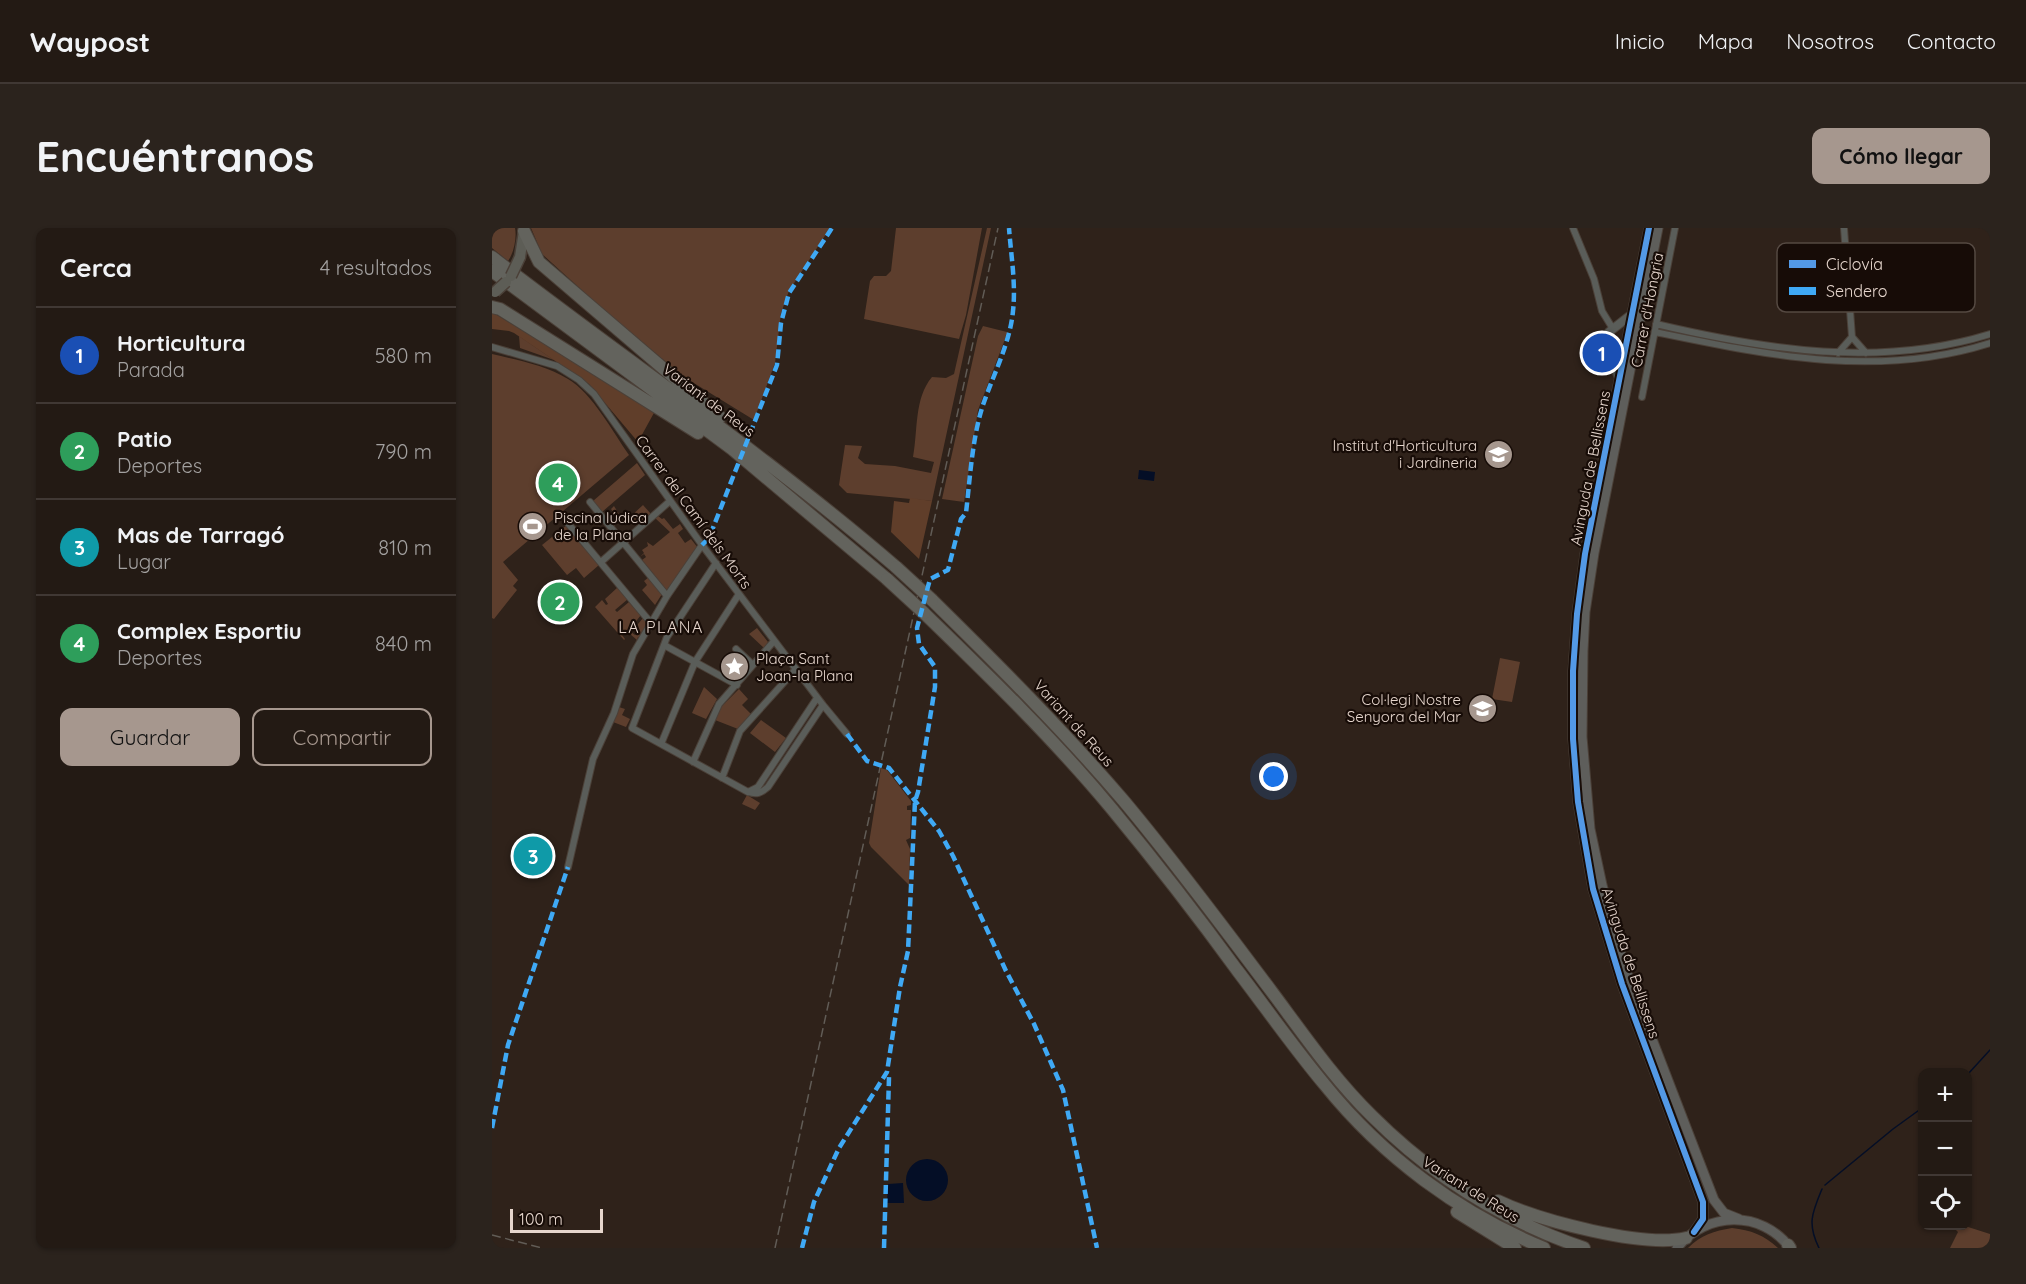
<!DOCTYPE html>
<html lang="es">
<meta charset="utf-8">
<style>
:root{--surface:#231a14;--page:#2b231d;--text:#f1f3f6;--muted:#a3a1a0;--line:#403834;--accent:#a6978e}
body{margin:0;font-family:Quicksand,sans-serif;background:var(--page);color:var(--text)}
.controls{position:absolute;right:18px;bottom:18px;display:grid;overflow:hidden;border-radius:12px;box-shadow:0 2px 4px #0004}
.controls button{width:54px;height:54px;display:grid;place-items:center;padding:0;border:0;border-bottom:2px solid var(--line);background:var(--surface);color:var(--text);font:30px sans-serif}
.scale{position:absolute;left:18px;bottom:15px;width:93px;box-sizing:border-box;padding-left:6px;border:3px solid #e6d6cd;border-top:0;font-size:16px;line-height:21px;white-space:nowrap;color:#e6d6cd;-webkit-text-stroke:4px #170c07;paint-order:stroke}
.you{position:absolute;left:782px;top:549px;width:21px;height:21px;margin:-15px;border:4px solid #fff;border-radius:50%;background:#1a73e8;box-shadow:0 0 0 9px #1a73e833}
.badge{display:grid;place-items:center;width:39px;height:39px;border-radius:50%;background:var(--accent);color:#fff;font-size:20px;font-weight:700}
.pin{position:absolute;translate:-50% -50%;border:3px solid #fff;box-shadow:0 2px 6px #0006}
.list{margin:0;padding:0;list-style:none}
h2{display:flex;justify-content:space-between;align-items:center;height:78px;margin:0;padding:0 24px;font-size:26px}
h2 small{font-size:20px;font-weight:400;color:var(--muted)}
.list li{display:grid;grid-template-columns:39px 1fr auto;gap:18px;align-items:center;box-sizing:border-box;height:96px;padding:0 24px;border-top:2px solid var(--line)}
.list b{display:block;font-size:22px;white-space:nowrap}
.list p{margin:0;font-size:20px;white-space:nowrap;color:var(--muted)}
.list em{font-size:20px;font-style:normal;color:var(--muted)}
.actions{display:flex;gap:12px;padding:18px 24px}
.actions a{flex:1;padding:14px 0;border:2px solid var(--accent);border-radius:12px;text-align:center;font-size:21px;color:var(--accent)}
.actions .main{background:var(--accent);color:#111}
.icon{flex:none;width:33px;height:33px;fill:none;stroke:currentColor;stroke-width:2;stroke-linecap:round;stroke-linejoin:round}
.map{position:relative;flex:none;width:1498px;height:1020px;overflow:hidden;border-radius:12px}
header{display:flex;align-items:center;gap:36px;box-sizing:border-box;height:84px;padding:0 30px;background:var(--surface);border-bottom:2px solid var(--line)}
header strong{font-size:28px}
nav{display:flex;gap:33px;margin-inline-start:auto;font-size:21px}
.intro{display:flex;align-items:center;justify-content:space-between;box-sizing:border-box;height:144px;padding:0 36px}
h1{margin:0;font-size:42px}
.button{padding:15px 27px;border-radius:12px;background:var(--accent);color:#111;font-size:21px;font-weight:700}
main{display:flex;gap:36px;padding:0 36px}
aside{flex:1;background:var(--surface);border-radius:12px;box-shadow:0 2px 4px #0004}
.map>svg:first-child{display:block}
</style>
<header>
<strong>Waypost</strong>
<nav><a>Inicio</a><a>Mapa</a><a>Nosotros</a><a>Contacto</a></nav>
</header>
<div class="intro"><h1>Encuéntranos</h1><a class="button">Cómo llegar</a></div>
<main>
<aside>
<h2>Cerca<small>4 resultados</small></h2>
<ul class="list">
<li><span class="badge" style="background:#1a4fb4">1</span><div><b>Horticultura</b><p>Parada</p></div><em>580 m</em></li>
<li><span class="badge" style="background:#2e9e5b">2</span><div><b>Patio</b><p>Deportes</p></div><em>790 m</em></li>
<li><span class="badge" style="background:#0f9aa8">3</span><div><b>Mas de Tarragó</b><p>Lugar</p></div><em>810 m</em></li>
<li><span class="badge" style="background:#2e9e5b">4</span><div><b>Complex Esportiu</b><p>Deportes</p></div><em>840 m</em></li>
</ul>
<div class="actions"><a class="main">Guardar</a><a>Compartir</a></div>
</aside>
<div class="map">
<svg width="1498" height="1020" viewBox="0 0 1498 1020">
<rect width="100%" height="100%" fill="#2f221a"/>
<!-- green -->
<path fill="#5d3e2d" d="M0,0H23C25,9 22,25 16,33L0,20Z
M39,0H338L297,63L289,85L283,135L262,192L192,149L114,84L50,26Z
M404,0H490L474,87L467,111L372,91L378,53L382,48H394L399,43Z
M495,0H499L440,273L355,265L347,257L353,217L370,218L366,230L373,236L403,238L439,245L442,234L421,229C426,203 422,170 440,149L454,150L462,146Z
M491,98L515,104V106L486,182L472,274L450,271L486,108Z
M27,108L62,132L28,120Z
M0,126C25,132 54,137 76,151C101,166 120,203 137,227L11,334L26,352L21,358L25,362L2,391L0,390Z
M145,235L153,247L110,284L101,273Z
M151,277L159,286L146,298L138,289Z
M122,278L130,291L122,298L114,289L121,284L119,281Z
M166,288L170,291L172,290L181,301L188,296L191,301L186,305L193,315L199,311L206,320L176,364L150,332L154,329L152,326L148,329L152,325L150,322L156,318L155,314L161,318L178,304L163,290Z
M75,297L107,337L92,350L84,340L75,347L50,317Z
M157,349L170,366L163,377L150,362L155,357L152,353Z
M77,352L90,367L59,395L46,380Z
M126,359L136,371L123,382L125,384L137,374L149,387L137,402V405L134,403L130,407L133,411L132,412L103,379L110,372L114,377L116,376L113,371Z
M151,390L156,396L148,410L146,409L145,412L138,406L139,404L143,407L145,406L141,402Z
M265,400L276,414L272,420L257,406Z
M1008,430L1028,434L1020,474L1000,471Z
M212,459L225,471L214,491L200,485Z
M247,461L256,471L250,477L259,486L246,501L223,492L228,480Z
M127,479L133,481L130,487L138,491L134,499L121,494Z
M269,492L294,510L283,524L258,505Z
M389,540L395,542L419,573V577L415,578V582H419L418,610L414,612L418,621L417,657L379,619L377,615Z
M255,567L268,575L263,582L250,576Z
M1455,998H1473L1498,1006V1020H1458L1466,1004L1461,999L1451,1000Z
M1240,1000C1259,1002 1272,1007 1286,1020H1196C1209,1007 1222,1003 1240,1000Z"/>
<!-- forest -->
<path fill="#603e2a" d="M0,84L163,183L146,214L97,156L22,105L17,103L0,101Z
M418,270L440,273L427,331L399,304L402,273L417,275Z"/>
<!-- water -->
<path fill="#040e26" d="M647,242L663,244L662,253L646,251Z
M414 952a21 21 0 1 1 42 0a21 21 0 1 1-42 0Z
M411,955L412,975H395L396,956Z"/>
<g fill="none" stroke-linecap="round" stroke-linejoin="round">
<!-- stream -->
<path stroke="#040e26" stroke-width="1.5" d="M1476,846L1498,822
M1333,957L1401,901L1430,880
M1327,1020C1315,996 1320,985 1330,961"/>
<defs>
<path id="minor" d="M1081,0L1102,51L1110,83L1121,101
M1352,0L1360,109L1374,125
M1164,96C1274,122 1388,140 1498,106
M1163,104C1275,127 1385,151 1498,115
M0,119L65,138L87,152L102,166L210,317L331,477L355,506
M1346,125L1360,109
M1150,169L1183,0
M98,274L175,368
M74,293L159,395
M109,334L178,273
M224,335L175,409L140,500L256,564
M172,417L245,457
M244,421L261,437
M325,470L266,559L256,564C265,567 269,565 276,559L331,477
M169,516L203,434L247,366
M201,534L227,476L282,413
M230,550L248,503L304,441
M76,639L101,531L122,485L141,426L175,368L210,317"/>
<path id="tertiary" d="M1128,152L1114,120L1117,104L1140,86"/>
<path id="secondary" d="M1157,0L1093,326L1085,386L1081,443V511L1086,574L1101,661L1130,756L1211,974V991L1202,1004
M1166,0L1102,325L1093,384L1091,423L1090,509L1098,601L1110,657L1124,711L1138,754L1222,972L1232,985L1247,991
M1185,1020C1214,983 1270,982 1298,1020"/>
<path id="primary" d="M28,29L32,3"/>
<path id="motorway" d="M32,3L47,34L228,189
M0,29C135,133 275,228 404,339
M0,43L240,221L395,351
M0,79L8,81L206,205
M440,372C506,437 571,502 631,572C683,634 731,699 780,764C812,807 842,851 880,888C940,948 1012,993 1092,1020
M432,385C497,448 562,511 620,581C663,633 705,687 745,742C774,780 802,820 833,857C891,929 967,985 1052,1020
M1006,973C1048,993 1152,1020 1194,1010
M965,984L1023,1020
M1296,1017L1298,1020"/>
</defs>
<!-- minor casing -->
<use href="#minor" stroke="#4b4038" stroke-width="8"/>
<!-- tertiary casing -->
<use href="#tertiary" stroke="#4b4038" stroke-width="10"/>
<!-- secondary casing -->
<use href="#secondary" stroke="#4b4038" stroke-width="11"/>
<!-- primary casing -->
<use href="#primary" stroke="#4b4038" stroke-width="13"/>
<!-- motorway casing -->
<use href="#motorway" stroke="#4b4038" stroke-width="14"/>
<!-- minor -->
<use href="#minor" stroke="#5a5d59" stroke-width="6"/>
<!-- tertiary -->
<use href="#tertiary" stroke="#5a5d59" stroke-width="8"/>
<!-- secondary -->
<use href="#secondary" stroke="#5e5e5b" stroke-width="9"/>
<!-- primary -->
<use href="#primary" stroke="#5d5d56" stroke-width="10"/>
<!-- motorway -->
<use href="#motorway" stroke="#63635d" stroke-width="12"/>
<!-- rail -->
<path stroke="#615c56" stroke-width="1.5" stroke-dasharray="9 4.5" stroke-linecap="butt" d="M0,1007L50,1020
M283,1020L506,0"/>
<defs>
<path id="primary-bridge" d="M19,48L28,29
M3,64L14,54"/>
<path id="motorway-bridge" d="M404,339L440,372
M395,351L432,385"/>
</defs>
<!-- primary-bridge casing -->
<use href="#primary-bridge" stroke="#4b4038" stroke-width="13" stroke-linecap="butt"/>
<!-- motorway-bridge casing -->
<use href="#motorway-bridge" stroke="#4b4038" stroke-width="14" stroke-linecap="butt"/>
<!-- primary-bridge -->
<use href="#primary-bridge" stroke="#5d5d56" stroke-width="10"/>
<!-- motorway-bridge -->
<use href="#motorway-bridge" stroke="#63635d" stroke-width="12"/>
<!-- quiet -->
<path stroke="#3fa9f5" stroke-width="4.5" stroke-dasharray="9 4.5" stroke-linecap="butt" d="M210,317L217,310L285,137L289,95L297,65L340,0
M355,506L375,533L397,540L447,603L461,628L514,743L542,796L571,862L605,1020
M0,900L16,817L76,639
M310,1020L322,974L347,920L395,844L408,759L416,723L423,573L426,564L443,459V439L427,416L425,400L438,351L456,342L469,291L474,285C478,250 480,213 490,180C500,149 518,116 521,83C524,56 519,27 517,0
M392,1020L397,849L395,844"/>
<defs>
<path id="cycleway" d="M1157,0L1093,326L1085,386L1081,443V511L1086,574L1101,661L1130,756L1211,974V991L1202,1004"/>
</defs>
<!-- cycleway casing -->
<use href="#cycleway" stroke="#170c07" stroke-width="10"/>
<!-- cycleway -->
<use href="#cycleway" stroke="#5399e6" stroke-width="6"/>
</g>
<!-- icons -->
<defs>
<symbol id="school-disc" viewBox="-11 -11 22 22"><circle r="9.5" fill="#a6978e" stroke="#170c07"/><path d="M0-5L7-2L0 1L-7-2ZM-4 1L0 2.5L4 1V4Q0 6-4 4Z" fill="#fff"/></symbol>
<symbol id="stadium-disc" viewBox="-11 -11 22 22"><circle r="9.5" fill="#a6978e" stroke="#170c07"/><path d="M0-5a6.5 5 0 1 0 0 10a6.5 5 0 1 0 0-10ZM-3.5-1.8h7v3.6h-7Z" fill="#fff"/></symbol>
<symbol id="sight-disc" viewBox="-11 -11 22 22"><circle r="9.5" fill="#a6978e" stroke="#170c07"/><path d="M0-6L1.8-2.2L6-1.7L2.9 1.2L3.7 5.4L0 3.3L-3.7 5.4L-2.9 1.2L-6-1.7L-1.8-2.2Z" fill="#fff"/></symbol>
</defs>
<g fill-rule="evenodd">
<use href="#school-disc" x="990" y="210" width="33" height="33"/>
<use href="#stadium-disc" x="24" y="282" width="33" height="33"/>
<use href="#sight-disc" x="226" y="422" width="33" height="33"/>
<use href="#school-disc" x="974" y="464" width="33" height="33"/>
</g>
<g text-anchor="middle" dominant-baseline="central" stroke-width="4.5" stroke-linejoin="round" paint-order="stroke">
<!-- street labels -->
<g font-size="15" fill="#e6d6cd" stroke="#170c07">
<text transform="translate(1155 82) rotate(-79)">Carrer d'Hongria</text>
<text transform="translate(217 172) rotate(37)">Variant de Reus</text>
<text transform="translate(1098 240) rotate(-79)">Avinguda de Bellissens</text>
<text transform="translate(202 284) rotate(54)">Carrer del Camí dels Morts</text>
<text transform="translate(582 495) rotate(48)">Variant de Reus</text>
<text transform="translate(1139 735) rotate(72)">Avinguda de Bellissens</text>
<text transform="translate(979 961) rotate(32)">Variant de Reus</text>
</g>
<!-- poi labels -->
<g font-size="15" fill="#e6d6cd" stroke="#170c07" text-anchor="end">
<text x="985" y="217">Institut d'Horticultura<tspan x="985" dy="17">i Jardineria</tspan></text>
<text x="62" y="289" text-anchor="start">Piscina lúdica<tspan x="62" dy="17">de la Plana</tspan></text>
<text x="264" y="430" text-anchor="start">Plaça Sant<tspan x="264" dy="17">Joan-la Plana</tspan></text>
<text x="969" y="471">Col·legi Nostre<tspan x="969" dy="17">Senyora del Mar</tspan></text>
</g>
<!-- neighbourhood labels -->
<g font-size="16" letter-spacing="1.5" fill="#e6d6cd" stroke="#170c07">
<text x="169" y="399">LA PLANA</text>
</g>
</g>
<!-- legend -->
<rect x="1285" y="15" width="198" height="69" rx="9" fill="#170c07" stroke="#554942" stroke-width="1.5"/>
<rect x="1297" y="32" width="27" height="8" fill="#5399e6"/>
<rect x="1297" y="59" width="27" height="8" fill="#3fa9f5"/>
<g font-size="16" fill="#e6d6cd">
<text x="1334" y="42">Ciclovía</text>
<text x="1334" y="69">Sendero</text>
</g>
</svg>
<div class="controls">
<button>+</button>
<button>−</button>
<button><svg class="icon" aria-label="locate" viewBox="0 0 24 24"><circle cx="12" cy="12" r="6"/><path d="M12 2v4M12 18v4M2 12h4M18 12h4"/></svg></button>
</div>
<div class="scale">100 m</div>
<div class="you"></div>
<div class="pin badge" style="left:1110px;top:125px;background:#1a4fb4">1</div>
<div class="pin badge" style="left:68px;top:374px;background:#2e9e5b">2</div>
<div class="pin badge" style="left:41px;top:628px;background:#0f9aa8">3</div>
<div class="pin badge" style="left:66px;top:255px;background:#2e9e5b">4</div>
</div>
</main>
